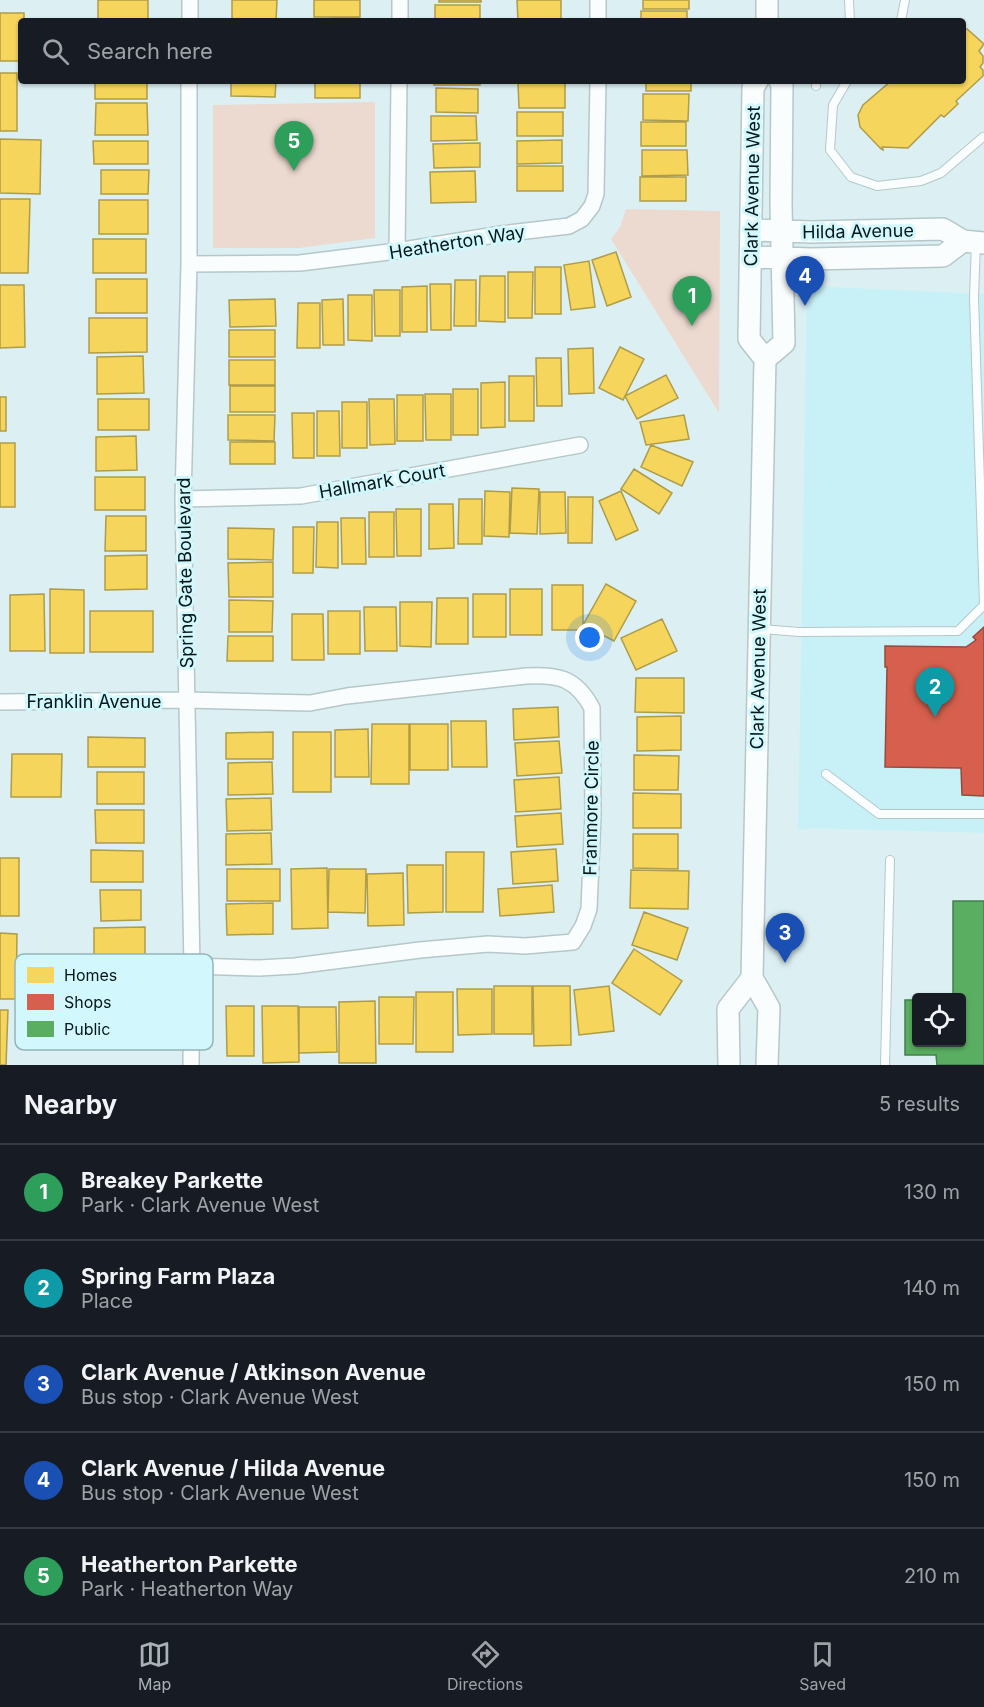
<!DOCTYPE html>
<meta charset="utf-8">
<style>
:root{--surface:#171b24;--page:#20242c;--text:#f1f3f6;--muted:#9ea1a6;--line:#363941;--accent:#a9b2b5}
body{margin:0;font-family:Inter,sans-serif;background:var(--page);color:var(--text)}
.controls{position:absolute;right:18px;bottom:18px;display:grid;overflow:hidden;border-radius:6px;box-shadow:0 2px 4px #0004}
.controls button{width:54px;height:54px;display:grid;place-items:center;padding:0;border:0;border-bottom:2px solid var(--line);background:var(--surface);color:var(--text);font:30px sans-serif}
.you{position:absolute;left:590px;top:638px;width:21px;height:21px;margin:-15px;border:4px solid #fff;border-radius:50%;background:#1a73e8;box-shadow:0 0 0 9px #1a73e833}
.badge{display:grid;place-items:center;width:39px;height:39px;border-radius:50%;background:var(--accent);color:#fff;font-size:20px;font-weight:700}
.pin{position:absolute;translate:-50% -50px;filter:drop-shadow(0 2px 3px #0008)}
.pin::after{content:'';position:absolute;top:32px;width:21px;height:18px;background:inherit;clip-path:polygon(0 0,100% 0,50% 100%)}
.list{margin:0;padding:0;list-style:none}
h2{display:flex;justify-content:space-between;align-items:center;height:78px;margin:0;padding:0 24px;font-size:26px}
h2 small{font-size:20px;font-weight:400;color:var(--muted)}
.list li{display:grid;grid-template-columns:39px 1fr auto;gap:18px;align-items:center;box-sizing:border-box;height:96px;padding:0 24px;border-top:2px solid var(--line)}
.list b{display:block;font-size:22px;white-space:nowrap}
.list p{margin:0;font-size:20px;white-space:nowrap;color:var(--muted)}
.list em{font-size:20px;font-style:normal;color:var(--muted)}
.icon{flex:none;width:33px;height:33px;fill:none;stroke:currentColor;stroke-width:2;stroke-linecap:round;stroke-linejoin:round}
.map{position:relative;flex:none;width:984px;height:1065px;overflow:hidden}
.search{position:absolute;background:var(--surface);box-shadow:0 2px 4px #0004;left:18px;right:18px;top:18px;height:66px;display:flex;align-items:center;gap:15px;box-sizing:border-box;padding:0 21px;border-radius:6px;color:var(--muted);font-size:22px}
.sheet{height:558px;background:var(--surface)}
nav{display:flex;justify-content:space-around;align-items:center;box-sizing:border-box;height:84px;border-top:2px solid var(--line);background:var(--surface);font-size:16px;color:var(--muted)}
nav a{display:grid;justify-items:center;gap:3px}
nav .on{color:var(--accent)}
.map>svg:first-child{display:block}
</style>
<div class="map">
<svg width="984" height="1065" viewBox="0 0 984 1065">
<rect width="100%" height="100%" fill="#dcf0f3"/>
<!-- built -->
<path fill="#c8f1f7" d="M807,286L984,294V833L809,828L798,830Z"/>
<!-- green -->
<path fill="#ecdad0" d="M375,102V238L299,248H213V105Z
M626,209L720,211L719,413L611,239L620,227Z"/>
<!-- homes -->
<path fill="#f6d55c" stroke="#ae9c48" stroke-width="1.5" d="M98,0H148V21H98Z
M232,0H277L276,21H232Z
M314,0H360V17H314Z
M439,0H481V2H439Z
M517,0H561V21H518Z
M643,0H689V9H643Z
M435,5H480V21H435Z
M641,11H687V21H641Z
M0,13H24V21H21V61H0Z
M358,18V21H314V19Z
M963,28L967,29L984,44L979,51L983,56V63L980,67L983,70V76L956,101L958,104L944,117L941,115L908,148L882,147L883,150L881,149L860,127L858,115L863,105L891,81H963Z
M0,73H17V131H0Z
M95,81H147V99H95Z
M231,81H276L275,97L231,96Z
M315,81H360V98H315Z
M434,81H480V85H434Z
M646,81H691V91H646Z
M518,83H565V108H519Z
M436,88L478,89V113L436,112Z
M643,94H689L688,121L643,120Z
M96,103H147L148,135H95Z
M517,112H563V136H517Z
M431,116H476L477,140L431,141Z
M641,122H686V146H641Z
M0,139L41,140L40,194L0,193Z
M562,140V163L517,164V141Z
M93,141H148V164H94Z
M480,143V167L434,168L433,144Z
M642,150H687L688,175L642,176Z
M517,166H563V191H517Z
M101,170H149L148,194H101Z
M475,171L476,202L431,203L430,172Z
M640,177H686V201H640Z
M0,199H30L28,273H0Z
M99,200H148V234H99Z
M93,239H146V273H93Z
M616,252L631,297L607,306L592,260Z
M589,261L595,307L571,310L564,265Z
M535,267H561V314H535Z
M508,272H533L532,318H508Z
M480,276H505V322L479,321Z
M96,279H147V313H96Z
M455,280H476V326H454Z
M430,284H451V330H431Z
M0,285H24L25,347L0,348Z
M427,286V332H402V287Z
M374,290H400V336H375Z
M348,295H372V341L348,340Z
M275,299L276,326L230,327L229,300Z
M343,299L344,345H323L322,300Z
M298,303H320V348H297Z
M89,318H147V352L89,353Z
M229,330H275V357H229Z
M620,347L644,359L623,400L599,388Z
M593,348L594,393L569,394L568,349Z
M143,356L144,393L97,394V357Z
M536,358H561L562,406H537Z
M229,360H275V385H229Z
M666,375L678,398L637,419L625,396Z
M509,376H534V421H509Z
M505,382V427L481,428V383Z
M230,386H275V412H230Z
M453,389H478V435H453Z
M425,394H451V440H426Z
M397,395H423V441H397Z
M0,397H6V431H0Z
M98,399H149V430H98Z
M369,399H394L395,444L370,445Z
M342,402H367V448H342Z
M317,411H339L340,456H317Z
M292,413H314V458H293Z
M228,415H275L274,441L228,440Z
M684,415L689,439L646,445L640,422Z
M136,436L137,470L96,471V437Z
M230,442H275V464H230Z
M0,443H15V507H0Z
M651,445L693,462L682,486L641,467Z
M634,469L672,493L659,514L621,489Z
M95,477H145V510H95Z
M512,488L539,489L537,534L510,533Z
M485,491L510,492L509,537L484,536Z
M621,491L638,530L616,540L599,501Z
M540,492H565L566,533L540,534Z
M568,497H593L592,543H568Z
M459,499H482V544H458Z
M429,504H453L454,548L429,549Z
M396,509H421V556H397Z
M369,512H394V557H369Z
M106,516H146V551H105Z
M341,518H365L366,564H342Z
M317,522H338V568L316,567Z
M293,527H314L313,573H293Z
M228,528L274,529L273,560L228,559Z
M147,555V589L105,590V556Z
M273,562V597H229L228,563Z
M606,584L636,601L614,641L583,625Z
M552,585H583V630H552Z
M50,589L84,590V653H50Z
M510,589H542V635H510Z
M44,594L45,651H10V595Z
M473,594H506V637H473Z
M437,598H468V644H436Z
M229,600L273,601L272,632H229Z
M400,602H432L431,647L400,646Z
M364,607H396L397,651H365Z
M90,611H153V652H90Z
M328,611H360V654H328Z
M292,614H323L324,660H292Z
M662,619L677,651L636,670L621,638Z
M228,636H273V661H227Z
M636,678H684V713L635,712Z
M558,707L559,737L514,740L513,709Z
M681,716V750L637,751V717Z
M451,721H486L487,767H452Z
M372,724H409V784H371Z
M410,724H448V770H410Z
M368,729L369,777H335V730Z
M273,732V759H226V733Z
M293,732H331V792H293Z
M88,737L145,738V767H88Z
M559,741L562,773L517,776L515,743Z
M12,754H62L61,797H11Z
M634,755L679,756L678,790H634Z
M272,762L273,794L228,795V763Z
M97,772H144V804H97Z
M559,777L561,809L516,812L514,780Z
M633,793L681,794V828H633Z
M271,798L272,830L227,831L226,799Z
M95,810H144V843H96Z
M561,813L563,844L517,847L515,816Z
M271,833L272,864L226,865V834Z
M633,834H678V869L633,868Z
M556,849L558,881L513,884L511,852Z
M91,850L143,851V882H91Z
M446,852H484L483,912H446Z
M0,858H19V916H0Z
M407,865H443V912L408,913Z
M327,868L328,928L292,929L291,869Z
M227,869H280V901H227Z
M329,869H366L365,913L328,912Z
M631,870L689,871L688,909L630,908Z
M403,873L404,925L368,926L367,874Z
M552,885L554,912L500,916L498,889Z
M100,890H141V920L101,921Z
M273,903V934L227,935L226,904Z
M644,912L688,928L677,960L632,945Z
M145,927V962H94V928Z
M0,933L17,934L16,999H0Z
M634,949L682,981L660,1015L612,983Z
M494,986H532V1034H494Z
M533,986H570L571,1045L534,1046Z
M609,986L614,1031L579,1035L574,990Z
M457,989H492V1034L458,1035Z
M416,992H453V1052H416Z
M379,997H414L413,1044H379Z
M375,1001L376,1063H339V1002Z
M226,1006H254V1056H227Z
M262,1006H298L299,1062L263,1063Z
M299,1007H336L337,1052L299,1053Z
M0,1010H8L6,1065H0Z"/>
<!-- shops -->
<path fill="#d6604d" stroke="#974a3d" stroke-width="1.5" d="M984,627V796L962,795L961,768L885,767L887,667H885V646L966,647L976,640L973,637Z"/>
<!-- public -->
<path fill="#5aae61" stroke="#40814b" stroke-width="1.5" d="M953,901H984V1065H937L936,1055H905V1000H916V1042H962V998H953Z"/>
<g fill="none" stroke-linecap="round" stroke-linejoin="round">
<defs>
<path id="lane" d="M849,0L850,21
M901,21L905,0
M847,81L833,105L830,150L851,177L877,186L921,181L941,173L983,137
M816,86V81
M761,629L799,632L958,631L984,605L974,298L976,242
M826,774L879,814H984
M885,1065L890,860"/>
<path id="street" d="M190,21V0
M400,21V0
M598,21V0
M189,81V264L183,499L192,966L191,1065
M397,251L399,81
M189,264L300,263L397,251L501,234L569,226L582,219L592,206L596,194L598,81
M183,499L301,496L580,445
M0,702L187,700L310,703L347,696L526,676C558,674 576,678 592,708L593,815L589,909L583,926L573,942L525,946L488,944L420,950L295,966L259,968L192,966"/>
<path id="secondary" d="M767,0V21
M757,81L753,88L749,339L765,359L752,978L769,1008L767,1065
M751,230L812,232L943,229L963,241L984,243
M751,257L811,259L943,256L963,241
M765,359L784,343L781,204L782,85L780,81
M729,1065L728,1009L752,978"/>
</defs>
<!-- lane casing -->
<use href="#lane" stroke="#b5c7c9" stroke-width="10"/>
<!-- street casing -->
<use href="#street" stroke="#b5c7c9" stroke-width="18"/>
<!-- secondary casing -->
<use href="#secondary" stroke="#b5c7c9" stroke-width="24"/>
<!-- lane -->
<use href="#lane" stroke="#fafdfd" stroke-width="8"/>
<!-- street -->
<use href="#street" stroke="#fafdfd" stroke-width="15"/>
<!-- secondary -->
<use href="#secondary" stroke="#fafdfd" stroke-width="21"/>
</g>
<g text-anchor="middle" dominant-baseline="central" stroke-width="6" stroke-linejoin="round" paint-order="stroke">
<!-- street labels -->
<g font-size="18" fill="#051719" stroke="#d2f8fd">
<text transform="translate(752 186) rotate(-89)">Clark Avenue West</text>
<text transform="translate(858 231) rotate(-1)">Hilda Avenue</text>
<text transform="translate(457 242) rotate(-9)">Heatherton Way</text>
<text transform="translate(382 481) rotate(-10)">Hallmark Court</text>
<text transform="translate(185 573) rotate(-91)">Spring Gate Boulevard</text>
<text transform="translate(758 669) rotate(-89)">Clark Avenue West</text>
<text x="94" y="701">Franklin Avenue</text>
<text transform="translate(591 808) rotate(-89)">Franmore Circle</text>
</g>
</g>
<!-- legend -->
<rect x="15" y="954" width="198" height="96" rx="9" fill="#d2f8fd" stroke="#94b4b9" stroke-width="1.5"/>
<rect x="27" y="967" width="27" height="16" fill="#f6d55c"/>
<rect x="27" y="994" width="27" height="16" fill="#d6604d"/>
<rect x="27" y="1021" width="27" height="16" fill="#5aae61"/>
<g font-size="16" fill="#051719">
<text x="64" y="981">Homes</text>
<text x="64" y="1008">Shops</text>
<text x="64" y="1035">Public</text>
</g>
</svg>
<div class="controls">
<button><svg class="icon" aria-label="locate" viewBox="0 0 24 24"><circle cx="12" cy="12" r="6"/><path d="M12 2v4M12 18v4M2 12h4M18 12h4"/></svg></button>
</div>
<div class="you"></div>
<div class="pin badge" style="left:692px;top:326px;background:#2e9e5b">1</div>
<div class="pin badge" style="left:935px;top:717px;background:#0f9aa8">2</div>
<div class="pin badge" style="left:785px;top:963px;background:#1a4fb4">3</div>
<div class="pin badge" style="left:805px;top:306px;background:#1a4fb4">4</div>
<div class="pin badge" style="left:294px;top:171px;background:#2e9e5b">5</div>
<div class="search"><svg class="icon" aria-label="search" viewBox="0 0 24 24"><circle cx="10" cy="10" r="6"/><path d="M15 15l6 6"/></svg>Search here</div>
</div>
<section class="sheet">
<h2>Nearby<small>5 results</small></h2>
<ul class="list">
<li><span class="badge" style="background:#2e9e5b">1</span><div><b>Breakey Parkette</b><p>Park · Clark Avenue West</p></div><em>130 m</em></li>
<li><span class="badge" style="background:#0f9aa8">2</span><div><b>Spring Farm Plaza</b><p>Place</p></div><em>140 m</em></li>
<li><span class="badge" style="background:#1a4fb4">3</span><div><b>Clark Avenue / Atkinson Avenue</b><p>Bus stop · Clark Avenue West</p></div><em>150 m</em></li>
<li><span class="badge" style="background:#1a4fb4">4</span><div><b>Clark Avenue / Hilda Avenue</b><p>Bus stop · Clark Avenue West</p></div><em>150 m</em></li>
<li><span class="badge" style="background:#2e9e5b">5</span><div><b>Heatherton Parkette</b><p>Park · Heatherton Way</p></div><em>210 m</em></li>
</ul>
</section>
<nav>
<a class="on"><svg class="icon" aria-label="map" viewBox="0 0 24 24"><path d="M3 6l6-2 6 2 6-2v14l-6 2-6-2-6 2zM9 4v14M15 6v14"/></svg>Map</a>
<a><svg class="icon" aria-label="directions" viewBox="0 0 24 24"><path d="M12 3l9 9-9 9-9-9zM9 14v-3h6M13 9l2 2-2 2"/></svg>Directions</a>
<a><svg class="icon" aria-label="saved" viewBox="0 0 24 24"><path d="M7 4h10v16l-5-4-5 4z"/></svg>Saved</a>
</nav>
